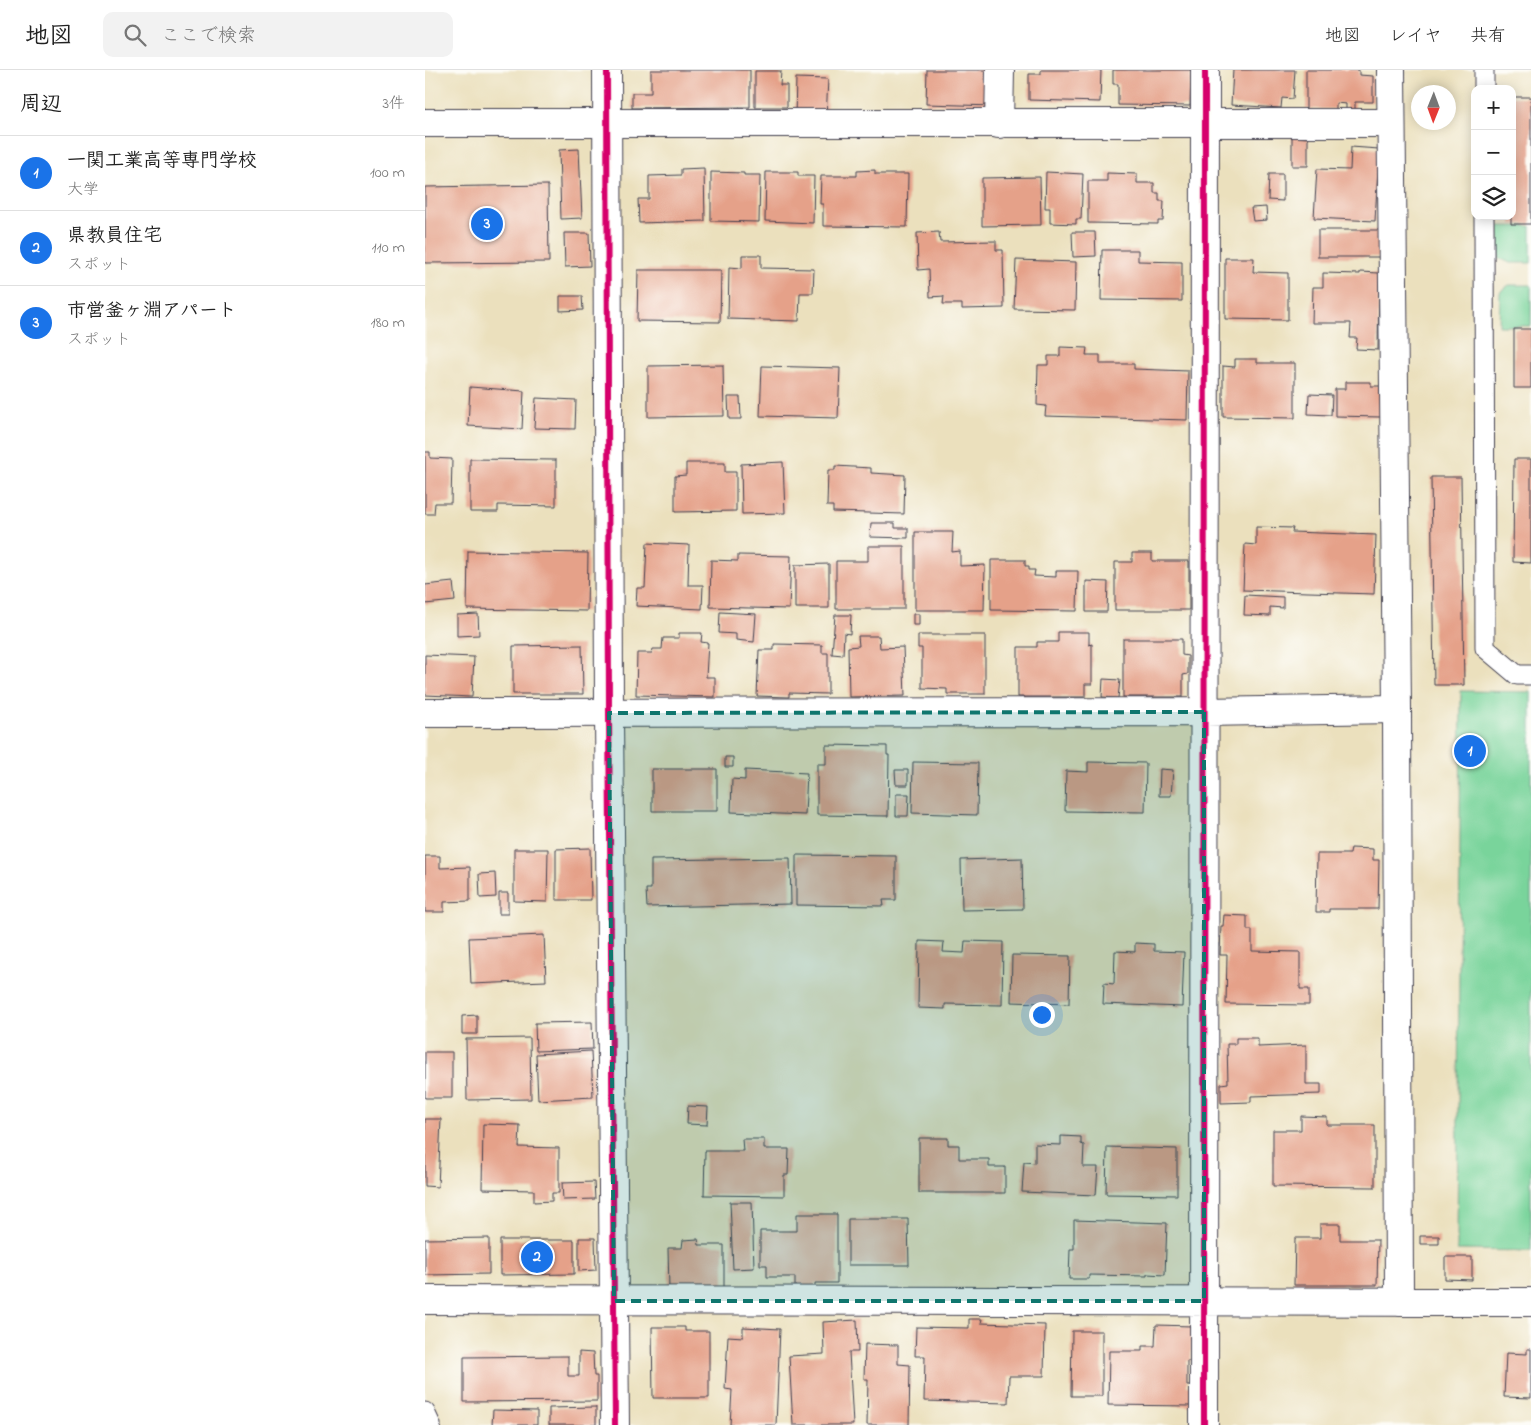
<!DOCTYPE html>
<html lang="ja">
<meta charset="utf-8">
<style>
:root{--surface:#fff;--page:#f2f2f2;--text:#222;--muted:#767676;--line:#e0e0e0;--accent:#1a73e8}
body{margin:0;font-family:"Indie Flower","Klee One",sans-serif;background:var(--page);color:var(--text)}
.controls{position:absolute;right:15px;top:15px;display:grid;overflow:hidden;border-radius:10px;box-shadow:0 2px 12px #0003}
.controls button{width:45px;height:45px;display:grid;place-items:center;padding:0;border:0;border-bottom:1px solid var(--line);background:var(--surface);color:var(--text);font:25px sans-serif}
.compass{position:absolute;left:986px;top:15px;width:45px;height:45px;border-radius:50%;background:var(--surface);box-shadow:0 2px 12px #0003;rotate:181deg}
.you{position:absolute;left:616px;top:944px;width:18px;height:18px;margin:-12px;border:4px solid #fff;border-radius:50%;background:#1a73e8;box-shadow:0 0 0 8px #1a73e833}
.badge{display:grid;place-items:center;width:32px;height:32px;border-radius:50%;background:var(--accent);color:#fff;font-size:16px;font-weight:700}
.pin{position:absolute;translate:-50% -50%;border:2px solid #fff;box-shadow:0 1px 5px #0006}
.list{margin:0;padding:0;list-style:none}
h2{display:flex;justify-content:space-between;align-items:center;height:65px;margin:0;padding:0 20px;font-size:21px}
h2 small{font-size:16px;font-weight:400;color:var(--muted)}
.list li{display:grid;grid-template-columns:32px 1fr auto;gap:15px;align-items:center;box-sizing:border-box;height:75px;padding:0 20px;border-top:1px solid var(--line)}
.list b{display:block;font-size:19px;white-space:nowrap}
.list p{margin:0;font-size:16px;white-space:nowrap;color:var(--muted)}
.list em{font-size:16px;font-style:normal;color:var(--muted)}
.icon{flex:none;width:28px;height:28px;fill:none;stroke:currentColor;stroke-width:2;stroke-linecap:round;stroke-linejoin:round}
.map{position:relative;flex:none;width:1106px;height:1355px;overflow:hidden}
header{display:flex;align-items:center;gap:30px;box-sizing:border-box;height:70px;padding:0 25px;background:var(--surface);border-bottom:1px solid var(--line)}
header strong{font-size:24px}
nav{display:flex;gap:28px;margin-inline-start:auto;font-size:18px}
.search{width:350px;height:45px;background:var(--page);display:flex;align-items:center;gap:12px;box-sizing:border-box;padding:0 18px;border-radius:10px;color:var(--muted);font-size:19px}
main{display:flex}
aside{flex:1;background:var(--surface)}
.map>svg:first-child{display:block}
</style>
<header>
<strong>地図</strong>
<div class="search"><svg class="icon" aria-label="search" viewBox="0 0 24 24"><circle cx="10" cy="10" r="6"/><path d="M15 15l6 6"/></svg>ここで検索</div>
<nav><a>地図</a><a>レイヤ</a><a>共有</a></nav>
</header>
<main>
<aside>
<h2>周辺<small>3件</small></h2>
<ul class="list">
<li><span class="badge">1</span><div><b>一関工業高等専門学校</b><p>大学</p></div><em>100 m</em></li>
<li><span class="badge">2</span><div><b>県教員住宅</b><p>スポット</p></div><em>110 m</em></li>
<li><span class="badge">3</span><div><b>市営釜ヶ淵アパート</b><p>スポット</p></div><em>180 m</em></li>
</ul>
</aside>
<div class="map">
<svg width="1106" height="1355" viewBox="0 0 1106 1355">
<rect width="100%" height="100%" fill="#fdfcf7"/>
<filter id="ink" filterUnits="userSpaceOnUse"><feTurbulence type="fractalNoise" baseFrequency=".02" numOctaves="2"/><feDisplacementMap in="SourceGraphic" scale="10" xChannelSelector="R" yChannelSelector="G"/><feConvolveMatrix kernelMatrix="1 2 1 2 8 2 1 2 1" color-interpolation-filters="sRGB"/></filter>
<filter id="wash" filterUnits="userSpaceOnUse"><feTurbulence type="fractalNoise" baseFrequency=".0096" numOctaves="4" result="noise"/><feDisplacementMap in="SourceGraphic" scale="20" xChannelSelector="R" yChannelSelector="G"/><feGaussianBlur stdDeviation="1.12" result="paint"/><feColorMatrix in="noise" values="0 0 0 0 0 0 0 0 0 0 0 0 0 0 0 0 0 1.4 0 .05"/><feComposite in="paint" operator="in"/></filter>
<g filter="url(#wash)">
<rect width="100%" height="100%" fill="#ebe0bd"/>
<!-- green -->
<path fill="#79d49b" stroke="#4e7b6b" d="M1074,156H1106V193H1085L1074,188Z
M1084,215H1106V256H1074L1075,222Z
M1036,621L1106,622V1181L1032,1180Z"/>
<g id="blocks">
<!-- building -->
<path fill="#e5a189" d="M226,0H325V37L207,38V23H226Z
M502,0H570L569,36L501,34Z
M616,0H676L675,32L604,30V4H616Z
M688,0H766L765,36L693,35V14H688Z
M808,0H870L868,29L857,28L856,38L806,35Z
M881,0H934V5L948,6V32H930V40L921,41V34L911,33V39H881Z
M330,1H356L355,15H362V37H330Z
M371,8L403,9L401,48L370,47Z
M1087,27H1106V154H1086V146H1087Z
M867,67L883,68V96H867Z
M926,77L954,79L950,151L889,148L892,99L925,100Z
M154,79L157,148L136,149L134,80Z
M279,98L280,151L214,153L213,129H224V106L256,105V99Z
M450,100V104H483L482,157L398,156V134H395L396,106H432V101Z
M286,102L319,103V105H335L334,152L286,151Z
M341,102H373V106H389L388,153L340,151Z
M621,102L658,104L656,149H651V154L625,153V138H620Z
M682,103L712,104V113H729V123H734V131H739L738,151H733V154L663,153V111H682Z
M844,104H858V131L843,130Z
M615,107L616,155L557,156V108Z
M123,115L124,192L0,193V117Z
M841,137L842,150L828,151L826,138Z
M893,160H954V187H893Z
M514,162L515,172L571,171V180H578L579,238L537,239V234H518L519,226L505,227L504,199L493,200L492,163Z
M647,162H670L671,186L648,187Z
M139,163H164L165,196L140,197Z
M677,180H713V191L757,192V231L676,230Z
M317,185H336V198L389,199L388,223H375L374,251L303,249L304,197L317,198Z
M800,188H829L828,202L863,203V250L800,249Z
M591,190L651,192L650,240L589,239Z
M213,200H296L295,252L212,251Z
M935,202L954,203L953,280L931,279L932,268H925L926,253H887L888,217H898V203L935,204Z
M135,226H157L158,240L135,241Z
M1089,259H1106V318H1089Z
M635,277L662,278L661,285H675V294H709V299L763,301L762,350L620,346L621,336L612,335L613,295H623V286H635Z
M810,289H832V293H870V348L798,347V296L810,297Z
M298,295L299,346L223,347V296Z
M337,296L415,298L413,348L335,346Z
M920,312H946V316H956V347L910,346V319H920Z
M45,317L99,321L97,359L43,356Z
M884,324L907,325L906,345L883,344Z
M303,327H315L316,349H304Z
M111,328L151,330L150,359L109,358Z
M0,382H5V388L27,389L26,433H10L9,444H0Z
M45,389L131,390V436L73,435V442H45Z
M1089,389H1106V493L1088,492Z
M358,392L360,443L317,444L316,394Z
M261,393H300V402H311V441L250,442V406L261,405Z
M410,396L446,398V403L480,405L479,444L408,442V436H402L403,400H410Z
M1006,407H1036L1039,615H1009Z
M446,453H470V458H483V468L445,467Z
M831,457L868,458L867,462L951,465L949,524L818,520L820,474L831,475Z
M490,462H528L527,482L535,481V496L560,495L559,540H490Z
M222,473L264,475L263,515H278L277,539L211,536L212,518H220Z
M443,476H479V539H411V491H443Z
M43,481L163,483L162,541L42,539Z
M707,483H727V491H764V540H690V492H707Z
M313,485L366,486L364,539L285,537L286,490L313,491Z
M566,490H600V496H604V500H610L609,506L631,507V501H653L652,541L566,540Z
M404,494V538H370V495Z
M661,511L683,512L682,542H661Z
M28,512L30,531L0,534V515Z
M820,525L858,527V538L845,537V546L819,545Z
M295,542L331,544L329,572L311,570V564L294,563Z
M53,544L54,565L32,566V545Z
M488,544H494V555H488Z
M410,545H426L425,564L419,563L418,585L407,584Z
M633,562H664V575L667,574V614H660V627H593V577H612V572H633Z
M254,563H277L276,572L283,573L281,607H290V627L211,625L212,583H227L228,579H237L238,568H254Z
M493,565H560V624H522V619L497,618V578H493Z
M433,566H454L455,578L478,577L480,626L424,627L423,577L434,576Z
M698,569H757V585L763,586V604L758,605V627H698Z
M349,574L397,575V583H403V624L364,623V627L332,626L334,580H349Z
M157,575L158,624H88V576Z
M0,585L49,587L47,627L0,625Z
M678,609L695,610L693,628L677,627Z
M401,675L462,676V685H464L463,746L392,745V694H401Z
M300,687H308V697H300Z
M488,692L553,693L552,745L487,743Z
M663,692L721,693L720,742L640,741L641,701L663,702Z
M227,699H292V741H227Z
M735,699L748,700L746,726H734Z
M320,700L382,703L380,745L306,742L307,709L320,710Z
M470,700H483V715H471Z
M471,724H484L483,746H471Z
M165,778L166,830H131V779Z
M926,778L948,779V790H954L953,839H904V842H891L892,784H925Z
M89,779H123L122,832L89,831Z
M371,785L471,786V830H458L459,836L371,835Z
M0,786H15V798L45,797V831L19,832V842H0Z
M365,788L366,834L222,837L221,819H226V790Z
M597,788L598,839L537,840L536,790Z
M70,803L71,827L55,828L54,804Z
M74,823H83V844H74Z
M799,845L822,846V860H827V881L875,882V919H884V935L801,934L802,885H795L796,856H798Z
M119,865L121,911L46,914L44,868Z
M494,871L519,872L518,882L539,883L540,871L578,872L577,935L520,934V939L493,938Z
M710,873L729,874V881L759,882L757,937L678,934L679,913L689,914L690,881L710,882Z
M587,885L645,886L644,934L586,932Z
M52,945V964H37V946Z
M167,952L168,979L111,981L110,953Z
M105,968L106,1029L42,1030L41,969Z
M811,968H833V977L881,975V1014H896V1024L826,1026V1032L796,1033V1014L803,1013L802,974H811Z
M166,981L168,1027L113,1030L111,984Z
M0,982H27V1028H0Z
M263,1036L283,1037L282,1055L262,1054Z
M876,1046L902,1047V1055H950V1117L848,1116V1060H876Z
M0,1049H16L13,1117L0,1116Z
M58,1054L95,1055L94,1077L134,1078V1123H127V1131L109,1132V1120L57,1119Z
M636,1066L656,1067V1074L659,1075L658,1097H673L671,1125L597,1122L599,1092L610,1093V1074L636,1075Z
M494,1068H523V1075H534V1089H564V1097H580V1123H494Z
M317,1069H339V1079H364L363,1105H359V1126L279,1125L280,1081H318Z
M682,1077L752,1079V1125L681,1124Z
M169,1112L170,1129L138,1130L137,1113Z
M305,1132H327L329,1198L308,1199Z
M372,1144H412V1213H390V1219L370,1218V1207H342V1195H335V1161H372Z
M423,1149H483L484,1195H423Z
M649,1150L742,1153L740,1205L722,1204V1206L664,1205V1209H644L645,1179H649Z
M895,1154H915V1170H953L952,1215H869L870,1168H895Z
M995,1166H1014V1174H995Z
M64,1168V1204L0,1205V1169Z
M154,1168H170L171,1200L154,1201Z
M273,1169L274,1175H299V1218L244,1219L243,1178H257L258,1170Z
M75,1170H149V1204L75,1205Z
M1020,1187H1047V1210L1020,1209Z
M544,1249H557L556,1253L620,1255L619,1306H584L583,1333L499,1331L500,1286H490L491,1257L544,1258Z
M432,1250L433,1282H424L428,1355H368L364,1286L399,1284L398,1252Z
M731,1255L767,1256L766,1291H762V1316H767L766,1336L683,1335L684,1281H717V1276H730Z
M227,1257H260V1261H284V1328H228Z
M318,1257L355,1259L351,1355H305L307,1320L300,1319L303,1266L318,1267Z
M647,1261H677V1326H646Z
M440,1274L473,1275V1294L485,1295L484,1355H442L443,1309H439Z
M1102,1279H1106V1328L1079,1327L1081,1283L1102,1284Z
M154,1282L168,1283L169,1306H172V1331L39,1332V1287L143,1286V1306H154Z
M171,1337V1355H124V1338Z
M68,1340L112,1341V1355H67Z"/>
</g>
</g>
<g filter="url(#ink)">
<use href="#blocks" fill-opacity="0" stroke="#403e4e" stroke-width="1"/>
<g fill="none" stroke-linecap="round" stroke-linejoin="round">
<defs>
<path id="lane" d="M1059,19V0
M1059,146L1060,578L1092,605H1106
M0,1342L6,1355"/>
<path id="street" d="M966,0L972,639L974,1232
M0,53H966
M574,54L575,0
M0,643L779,642L972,639
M0,1230L1106,1232
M779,1355L780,0"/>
<path id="secondary" d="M182,0L184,643L190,1355"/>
</defs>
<!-- lane casing -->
<use href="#lane" stroke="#403e4e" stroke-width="21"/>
<!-- street casing -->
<use href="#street" stroke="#403e4e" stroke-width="30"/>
<!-- secondary casing -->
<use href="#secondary" stroke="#403e4e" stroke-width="30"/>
<!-- lane -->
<use href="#lane" stroke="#fff" stroke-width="19"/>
<!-- street -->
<use href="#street" stroke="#fff" stroke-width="28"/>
<!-- secondary -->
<use href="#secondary" stroke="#fff" stroke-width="28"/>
<defs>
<path id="cycleway" d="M182,0L184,643L190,1355
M779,1355L780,0"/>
</defs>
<!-- cycleway casing -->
<use href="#cycleway" stroke="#fdfcf7" stroke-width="9"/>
<!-- cycleway -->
<use href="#cycleway" stroke="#d6006c" stroke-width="6"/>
</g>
</g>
<!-- marked area -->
<path fill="#0f766e" fill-opacity="0.2" stroke="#0f766e" stroke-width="4" stroke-dasharray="10 6" stroke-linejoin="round" d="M779,642V1231H189L184,643Z"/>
</svg>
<div class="controls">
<button>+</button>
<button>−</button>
<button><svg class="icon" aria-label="layers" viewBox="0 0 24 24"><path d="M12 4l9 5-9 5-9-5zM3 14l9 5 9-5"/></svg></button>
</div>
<svg class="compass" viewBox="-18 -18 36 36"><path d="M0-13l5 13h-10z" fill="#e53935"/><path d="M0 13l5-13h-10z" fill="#767676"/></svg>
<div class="you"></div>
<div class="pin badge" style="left:1045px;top:681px">1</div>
<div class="pin badge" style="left:112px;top:1187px">2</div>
<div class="pin badge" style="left:62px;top:154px">3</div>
</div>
</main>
